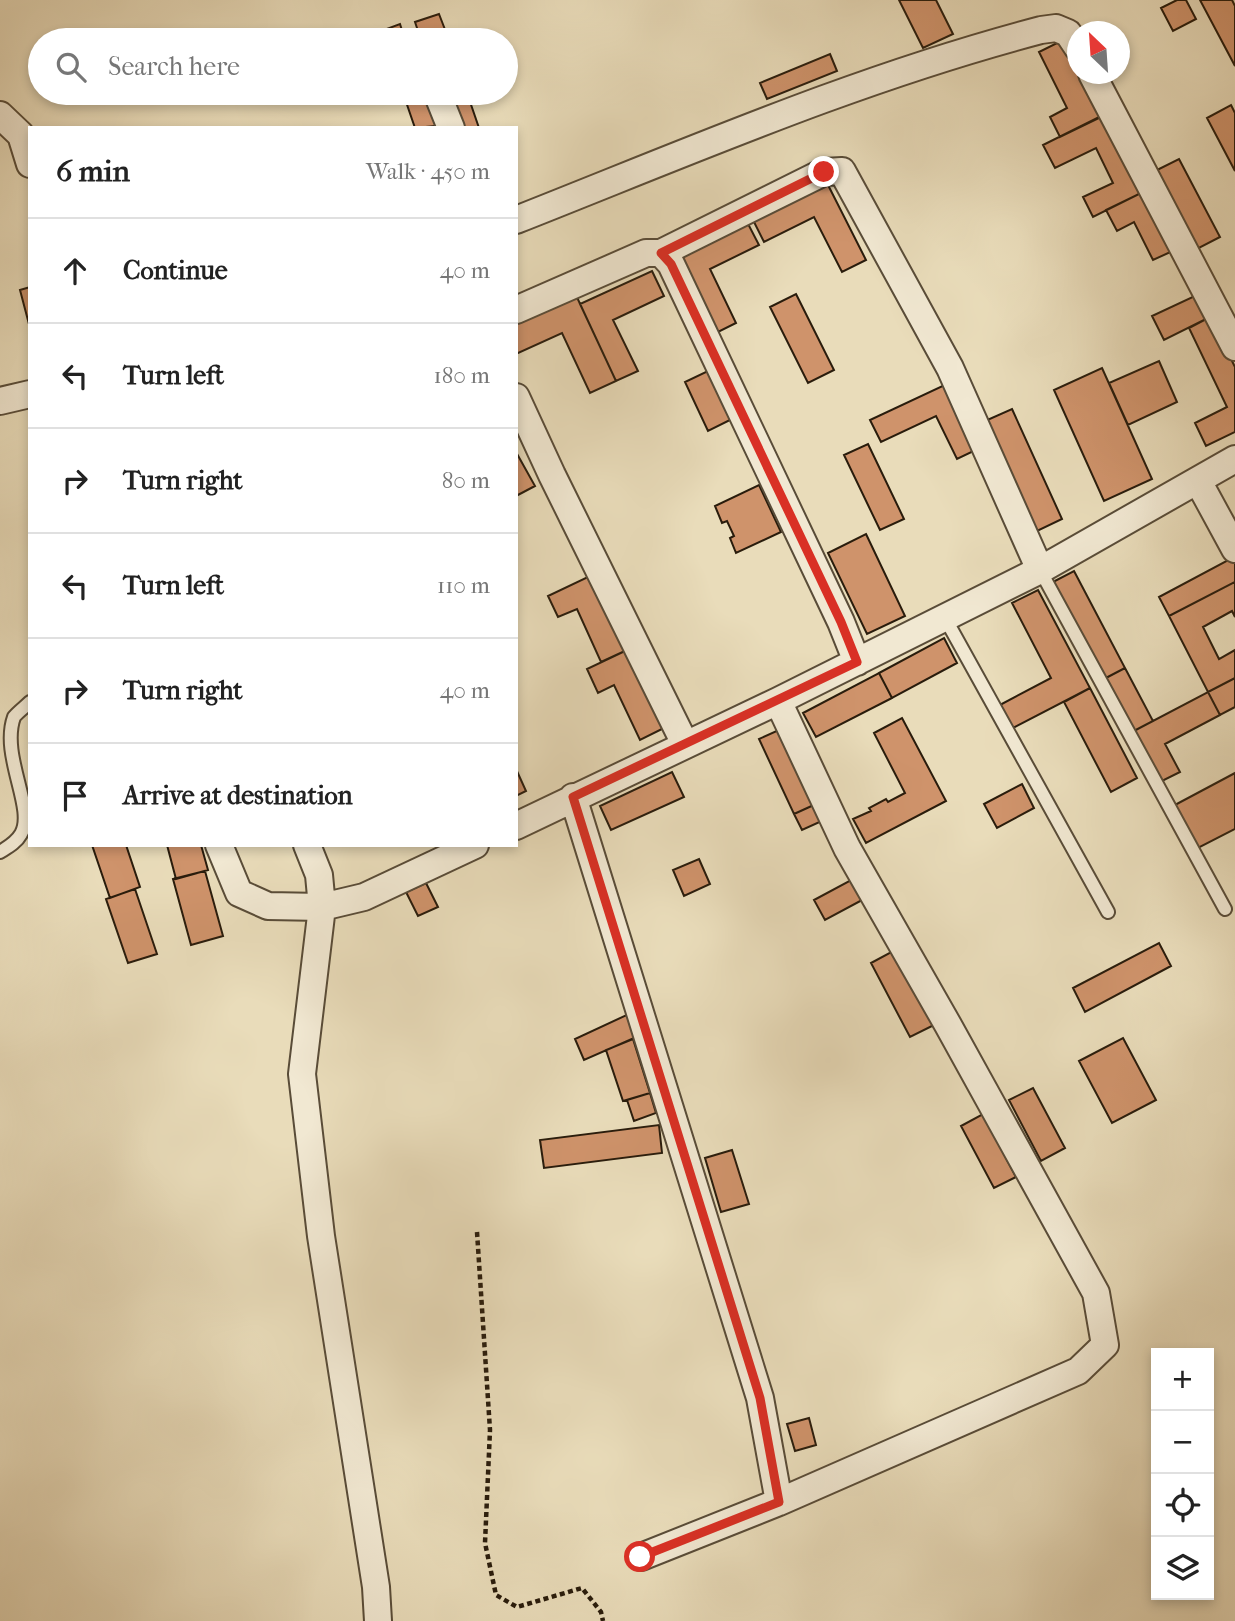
<!DOCTYPE html>
<meta charset="utf-8">
<style>
:root{--surface:#fff;--page:#f6f6f6;--text:#222;--muted:#767676;--line:#e0e0e0}
body{margin:0;font-family:"IM FELL French Canon",serif;background:var(--page);color:var(--text)}
.controls{position:absolute;right:21px;bottom:21px;display:grid;overflow:hidden;border-radius:0px;box-shadow:0 4px 10px #0003}
.controls button{width:63px;height:63px;display:grid;place-items:center;padding:0;border:0;border-bottom:2px solid var(--line);background:var(--surface);color:var(--text);font:35px sans-serif}
.compass{position:absolute;left:1067px;top:21px;width:63px;height:63px;border-radius:50%;background:var(--surface);box-shadow:0 4px 10px #0003;rotate:335deg}
.stop{position:absolute;width:21px;height:21px;margin:-16px;border:5px solid #d93025;border-radius:50%;background:#fff}
.stop.end{background:#d93025;border-color:#fff;box-shadow:0 2px 7px #0008}
.list{margin:0;padding:0;list-style:none}
h2{display:flex;justify-content:space-between;align-items:center;height:91px;margin:0;padding:0 28px;font-size:30px}
h2 small{font-size:23px;font-weight:400;color:var(--muted)}
.list li{display:grid;grid-template-columns:46px 1fr auto;gap:21px;align-items:center;box-sizing:border-box;height:105px;padding:0 28px;border-top:2px solid var(--line)}
.list b{display:block;font-size:26px;white-space:nowrap}
.list em{font-size:23px;font-style:normal;color:var(--muted)}
.icon{flex:none;width:38px;height:38px;fill:none;stroke:currentColor;stroke-width:2;stroke-linecap:round;stroke-linejoin:round}
.map{position:relative;flex:none;width:1235px;height:1621px;overflow:hidden}
.search{position:absolute;background:var(--surface);box-shadow:0 4px 10px #0003;left:28px;top:28px;width:490px;height:77px;display:flex;align-items:center;gap:18px;box-sizing:border-box;padding:0 24px;border-radius:38px;color:var(--muted);font-size:26px}
.panel{position:absolute;background:var(--surface);box-shadow:0 4px 10px #0003;left:28px;top:126px;width:490px;height:721px;border-radius:0px}
.map>svg:first-child{display:block}
</style>
<div class="map">
<svg width="1235" height="1621" viewBox="0 0 1235 1621">
<rect width="100%" height="100%" fill="#e9dcba"/>
<filter id="stains"><feTurbulence type="fractalNoise" baseFrequency=".00286" numOctaves="4"/><feColorMatrix values="0 0 0 0 .2 0 0 0 0 .09 0 0 0 0 .02 0 0 0 .5 -.17"/></filter>
<radialGradient id="worn" r=".72"><stop offset=".6" stop-color="#630" stop-opacity="0"/><stop offset="1" stop-color="#630" stop-opacity=".3"/></radialGradient>
<!-- building -->
<path fill="#cf936b" stroke="#291c0c" stroke-width="2" d="M899,0H936L953,34L923,48Z
M1177,0H1186L1196,19L1173,31L1161,8Z
M1200,0H1232L1235,6V66Z
M439,14L449,40H421L415,22Z
M400,24L405,40H384L381,31Z
M1065,39L1078,65V74H1082L1103,116L1060,137L1050,117L1067,108L1039,52Z
M830,54L837,71L767,99L760,83Z
M403,93H424L436,126L415,128Z
M440,93H467L479,128H452Z
M1231,105L1235,113V171L1207,118Z
M1109,112L1147,190L1093,217L1083,197L1113,183L1096,148L1055,168L1043,145Z
M1179,159L1220,237L1195,250L1155,171Z
M826,181L866,260L842,272L814,217L764,242L752,218Z
M1147,190L1177,249L1153,260L1134,222L1117,231L1106,210Z
M745,218L759,245L710,269L736,323L710,336L670,255Z
M652,271L664,296L613,320L638,371L616,381L580,304Z
M30,287V328L20,290Z
M575,293L616,381L590,393L562,333L516,354V321Z
M796,294L834,370L808,383L770,307Z
M1199,294L1210,317L1164,340L1152,316Z
M1210,317L1235,367V432L1206,446L1195,423L1227,407L1189,328Z
M1159,361L1177,402L1128,425L1109,383Z
M1102,368L1152,479L1104,501L1054,390Z
M710,370L732,419L708,431L685,382Z
M951,382L982,447L957,459L936,416L881,442L870,420Z
M1012,409L1062,519L1035,532L985,421Z
M868,444L904,519L880,530L844,455Z
M516,452L535,486L516,496Z
M759,485L781,532L736,553L730,538L734,536L727,521L722,523L715,506Z
M866,534L905,616L867,634L828,553Z
M1232,558L1235,563V582L1169,616L1159,597Z
M1074,571L1125,668L1102,680L1051,583Z
M592,575L627,650L601,662L577,609L558,617L548,596Z
M1235,582V617L1232,611L1203,627L1219,659L1235,650V678L1208,692L1169,616Z
M1038,590L1090,688L1011,729L998,706L1051,678L1012,603Z
M944,638L957,663L892,698L879,673Z
M627,650L664,728L640,740L614,685L598,693L587,669Z
M1125,668L1153,721L1130,733L1102,680Z
M879,673L892,698L816,737L803,713Z
M1235,678V707L1220,715L1208,692Z
M1090,688L1137,778L1111,792L1064,702Z
M1208,692L1220,715L1165,744L1180,772L1156,784L1130,733Z
M902,718L946,801L866,843L853,819L871,811L869,808L886,799L888,802L905,793L874,733Z
M781,729L816,804L794,814L759,739Z
M516,769L526,791L516,796Z
M672,772L684,797L611,830L600,806Z
M1235,773V829L1196,849L1173,806Z
M1022,784L1034,808L997,828L984,804Z
M816,804L824,820L802,830L794,814Z
M92,845H126L140,887L110,898Z
M167,845H201L208,870L176,879Z
M699,859L710,884L684,896L673,870Z
M205,871L223,936L191,945L173,879Z
M853,879L864,899L825,920L814,900Z
M426,883L438,907L418,916L406,892Z
M135,889L157,954L128,963L106,899Z
M1159,943L1171,966L1085,1012L1073,988Z
M895,950L934,1025L910,1037L871,963Z
M631,1013L641,1035L584,1060L575,1039Z
M1123,1038L1156,1100L1112,1123L1079,1061Z
M633,1039L650,1093L623,1101L606,1050Z
M1033,1088L1065,1148L1041,1161L1009,1100Z
M650,1093L656,1113L634,1121L627,1100Z
M983,1114L1016,1177L994,1188L961,1126Z
M659,1125L662,1153L544,1168L540,1140Z
M732,1150L749,1204L721,1212L705,1158Z
M809,1418L816,1445L795,1451L787,1424Z"/>
<g fill="none" stroke-linecap="round" stroke-linejoin="round">
<defs>
<path id="service" d="M1040,570L1225,909
M945,618L1108,912
M0,852C8,847 16,843 21,834C36,809 0,756 14,717C18,712 25,707 30,702"/>
<path id="minor" d="M1092,74L1235,347
M437,93L451,128
M0,115L21,135L30,164
M516,220C691,151 858,78 1041,30L1056,28L1068,33L1078,48
M661,253L824,172L842,171L950,368L1040,570
M516,310L646,253H661L671,264L841,622L857,662
M516,397L552,475L685,744
M0,401L30,394
M1198,481L1235,549
M573,797L760,1398L779,1502
M516,826L778,701L1040,570L1235,459
M219,845L239,893L268,906L322,907L364,897L475,845
M307,845L319,875L322,907L302,1074L321,1236L376,1587L378,1621
M641,1557L779,1502L1078,1371L1105,1345L1096,1293L948,1025L847,848L778,701"/>
</defs>
<!-- service casing -->
<use href="#service" stroke="#594c38" stroke-width="16"/>
<!-- minor casing -->
<use href="#minor" stroke="#594c38" stroke-width="30"/>
<!-- path -->
<path stroke="#291c0c" stroke-width="4.5" stroke-dasharray="5 3.5" stroke-linecap="butt" d="M477,1232L490,1430L485,1543L496,1595L517,1607L582,1588L601,1612L603,1621"/>
<!-- service -->
<use href="#service" stroke="#f1e8d2" stroke-width="12"/>
<!-- minor -->
<use href="#minor" stroke="#f1e8d2" stroke-width="26"/>
</g>
<g fill="none" stroke-linecap="round" stroke-linejoin="round">
<!-- route -->
<path stroke="#d93025" stroke-width="9" d="M640,1557L779,1502L760,1398L573,797L857,662L841,622L671,264L661,253L824,172"/>
</g>
<rect width="100%" height="100%" filter="url(#stains)"/>
<rect width="100%" height="100%" fill="url(#worn)"/>
</svg>
<div class="controls">
<button>+</button>
<button>−</button>
<button><svg class="icon" aria-label="locate" viewBox="0 0 24 24"><circle cx="12" cy="12" r="6"/><path d="M12 2v4M12 18v4M2 12h4M18 12h4"/></svg></button>
<button><svg class="icon" aria-label="layers" viewBox="0 0 24 24"><path d="M12 4l9 5-9 5-9-5zM3 14l9 5 9-5"/></svg></button>
</div>
<svg class="compass" viewBox="-18 -18 36 36"><path d="M0-13l5 13h-10z" fill="#e53935"/><path d="M0 13l5-13h-10z" fill="#767676"/></svg>
<div class="stop" style="left:640px;top:1557px"></div>
<div class="stop end" style="left:824px;top:172px"></div>
<div class="search"><svg class="icon" aria-label="search" viewBox="0 0 24 24"><circle cx="10" cy="10" r="6"/><path d="M15 15l6 6"/></svg>Search here</div>
<section class="panel">
<h2>6 min<small>Walk · 450 m</small></h2>
<ul class="list">
<li><svg class="icon" aria-label="ahead" viewBox="0 0 24 24"><path d="M12 20V5M6 11l6-6 6 6"/></svg><div><b>Continue</b></div><em>40 m</em></li>
<li><svg class="icon" aria-label="left" viewBox="0 0 24 24"><path d="M17 20v-9H6M10 6l-5 5 5 5"/></svg><div><b>Turn left</b></div><em>180 m</em></li>
<li><svg class="icon" aria-label="right" viewBox="0 0 24 24"><path d="M7 20v-9h11M14 6l5 5-5 5"/></svg><div><b>Turn right</b></div><em>80 m</em></li>
<li><svg class="icon" aria-label="left" viewBox="0 0 24 24"><path d="M17 20v-9H6M10 6l-5 5 5 5"/></svg><div><b>Turn left</b></div><em>110 m</em></li>
<li><svg class="icon" aria-label="right" viewBox="0 0 24 24"><path d="M7 20v-9h11M14 6l5 5-5 5"/></svg><div><b>Turn right</b></div><em>40 m</em></li>
<li><svg class="icon" aria-label="arrive" viewBox="0 0 24 24"><path d="M6 21V4h12l-3 4 3 4H6"/></svg><div><b>Arrive at destination</b></div></li>
</ul>
</section>
</div>
